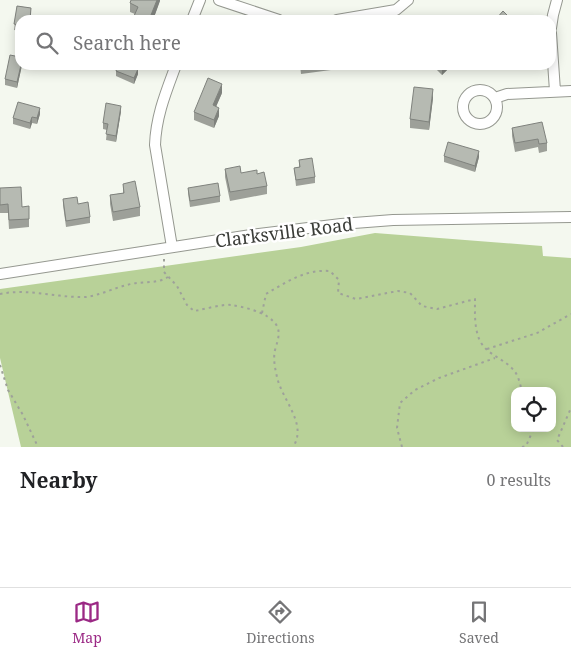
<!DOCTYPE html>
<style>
:root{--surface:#fff;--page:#f2f2f2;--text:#202124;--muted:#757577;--line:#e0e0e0;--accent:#9b2985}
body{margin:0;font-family:"Noto Serif",serif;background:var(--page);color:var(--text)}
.controls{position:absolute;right:15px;bottom:15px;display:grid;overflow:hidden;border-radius:10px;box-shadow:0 2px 12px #0003}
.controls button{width:45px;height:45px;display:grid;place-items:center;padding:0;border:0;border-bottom:1px solid var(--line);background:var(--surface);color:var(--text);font:25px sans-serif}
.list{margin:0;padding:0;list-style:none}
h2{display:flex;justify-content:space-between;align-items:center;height:65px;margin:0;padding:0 20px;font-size:21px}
h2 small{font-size:16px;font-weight:400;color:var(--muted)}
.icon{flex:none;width:28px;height:28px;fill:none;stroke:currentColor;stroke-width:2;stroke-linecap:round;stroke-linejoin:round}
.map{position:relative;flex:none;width:571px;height:447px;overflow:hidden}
.search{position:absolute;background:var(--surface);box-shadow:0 2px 12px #0003;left:15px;right:15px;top:15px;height:55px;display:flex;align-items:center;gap:12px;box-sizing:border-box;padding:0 18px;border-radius:15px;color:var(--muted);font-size:19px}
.sheet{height:140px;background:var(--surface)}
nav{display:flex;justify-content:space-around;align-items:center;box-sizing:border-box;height:70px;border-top:1px solid var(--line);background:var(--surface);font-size:14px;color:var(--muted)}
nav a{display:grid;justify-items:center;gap:2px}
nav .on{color:var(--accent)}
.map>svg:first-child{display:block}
</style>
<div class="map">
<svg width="571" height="447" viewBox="0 0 571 447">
<rect width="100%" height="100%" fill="#f4f8ef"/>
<!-- green -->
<path fill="#b8d198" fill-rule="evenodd" d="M375,233L542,246L543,256L571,258V447H21L0,358V289L301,247ZM515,391H552V428H515Z"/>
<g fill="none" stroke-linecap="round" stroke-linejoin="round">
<defs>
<path id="minor" d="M219,0L279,20
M192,20L200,0
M337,20L396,10L408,0
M551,28L553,15L557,0
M551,33L555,91
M463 107a17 17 0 1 1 34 0a17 17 0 1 1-34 0Z
M495,98L507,94L571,91
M172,247L155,145C156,116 166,92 176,65
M0,274L251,235L341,224L393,220L571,217"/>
</defs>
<!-- minor casing -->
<use href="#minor" stroke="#959890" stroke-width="12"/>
<!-- path -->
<path stroke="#9ea19a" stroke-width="2" stroke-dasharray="2.5 4" stroke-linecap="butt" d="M164,259V272L177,286L187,305L194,311C206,309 221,304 232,305C243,307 260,311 268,317C283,327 279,336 275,350C273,359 275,368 277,377C282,400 308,424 293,447
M0,294C28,288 57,298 86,297C101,295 116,287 131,284C144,281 157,284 168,277
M262,313L266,294C286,282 306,269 330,271L339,280L338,293L356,299L398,291L410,293L422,306L437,309L475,299C475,313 474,328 480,341C488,356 506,359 515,372C519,377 520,385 522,391
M487,349L537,333L571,314
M0,365L8,390L23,415L38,447
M402,447L397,428L400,403L415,390L439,378L495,358
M522,447L526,446L534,428
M563,447L557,440L571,408"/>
<!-- minor -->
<use href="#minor" stroke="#fff" stroke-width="10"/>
</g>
<!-- wall -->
<path fill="#9da099" d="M160,0L153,20H134L135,14L130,12V3Z
M17,6L31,8V20H20V31L14,30Z
M20,65H22L17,88L5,85V79Z
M136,65L135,67L138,74L134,84L116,76V71Z
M300,65H331V70L301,74Z
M432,65H452L442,75Z
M222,93L216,106L219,116L214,128L194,120V112Z
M433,98L429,130L410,128V119Z
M121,111L116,142L106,140L107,130L103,129V123Z
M40,114L37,124L32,123L30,129L13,124V118Z
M512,128L547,143V151L539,153L538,147L515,152L512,136Z
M444,156L479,157L475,172L444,162Z
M299,160L315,177V183L296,186L294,168L299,167Z
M225,169L241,173L257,174L267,186V194L230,201L225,177Z
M123,184L140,207V216L113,221L110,204V195L123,193Z
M0,188L22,207L29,219V227L9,229L8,213H0Z
M188,188L220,196V202L190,207L188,193Z
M63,199L78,204L90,217V223L66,227L63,205Z"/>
<!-- shaded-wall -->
<path fill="#7f827d" d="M157,0H160V1L153,20H149Z
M21,65H22L17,88V82Z
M444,65H452L442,75V66Z
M138,69V74L134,84V78Z
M222,84V93L213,114V105Z
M433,89V98L429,130V122Z
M121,106V111L116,142V136Z
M40,108V114L37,124V118Z
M219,108V116L214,128V120Z
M32,117V123L30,129V123Z
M479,151V157L475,172V166Z"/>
<!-- building -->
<path fill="#b6bab2" stroke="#7f827d" d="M131,0H157L149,20H143L134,16L138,7L130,3Z
M17,6L31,8L30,20H20V25L14,24Z
M503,11L512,20H489L493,16L496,19Z
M10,55L20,57V65H21L17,82L5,79Z
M118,65H133V66L138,69L134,78L116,71Z
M301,65H324L301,68Z
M208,78L222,84L213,105L219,108L214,120L194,112Z
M414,87L433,89L429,122L410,119Z
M18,102L40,108L37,118L32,117L30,123L13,118Z
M106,103L121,106L116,136L106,134L108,124L103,123Z
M542,122L547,143L539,144L538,139L515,143L512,128Z
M448,142L479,151L475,166L444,156Z
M312,158L315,177L296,180L294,168L300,167L299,160Z
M240,166L241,173L257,170V174L264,172L267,186L230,192L225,169Z
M135,181L140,207L113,212L110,195L124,193L123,184Z
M218,183L220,196L190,201L188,188Z
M21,187L22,207L29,206V219L9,220L8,204L0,205V188Z
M77,197L78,204L88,202L90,217L66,221L63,199Z"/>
<g text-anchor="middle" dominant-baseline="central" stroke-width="5" stroke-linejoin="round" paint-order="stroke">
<!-- street labels -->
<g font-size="18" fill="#3b3d39" stroke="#fff">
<text transform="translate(284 232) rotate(-7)">Clarksville Road</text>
</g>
</g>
</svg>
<div class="controls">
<button><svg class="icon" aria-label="locate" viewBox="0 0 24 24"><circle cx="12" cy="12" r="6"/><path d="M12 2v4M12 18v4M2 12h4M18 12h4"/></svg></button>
</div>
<div class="search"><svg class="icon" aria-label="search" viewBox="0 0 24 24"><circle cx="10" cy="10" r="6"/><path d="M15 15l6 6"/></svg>Search here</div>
</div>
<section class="sheet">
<h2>Nearby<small>0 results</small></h2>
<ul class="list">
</ul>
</section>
<nav>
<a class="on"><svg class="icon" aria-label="map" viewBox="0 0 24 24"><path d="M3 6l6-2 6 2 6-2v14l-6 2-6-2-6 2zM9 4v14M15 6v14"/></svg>Map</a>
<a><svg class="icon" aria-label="directions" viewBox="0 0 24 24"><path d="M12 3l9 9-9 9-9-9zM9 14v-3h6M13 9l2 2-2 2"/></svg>Directions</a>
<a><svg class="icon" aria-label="saved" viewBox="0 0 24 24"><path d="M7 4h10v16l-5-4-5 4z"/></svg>Saved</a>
</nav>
